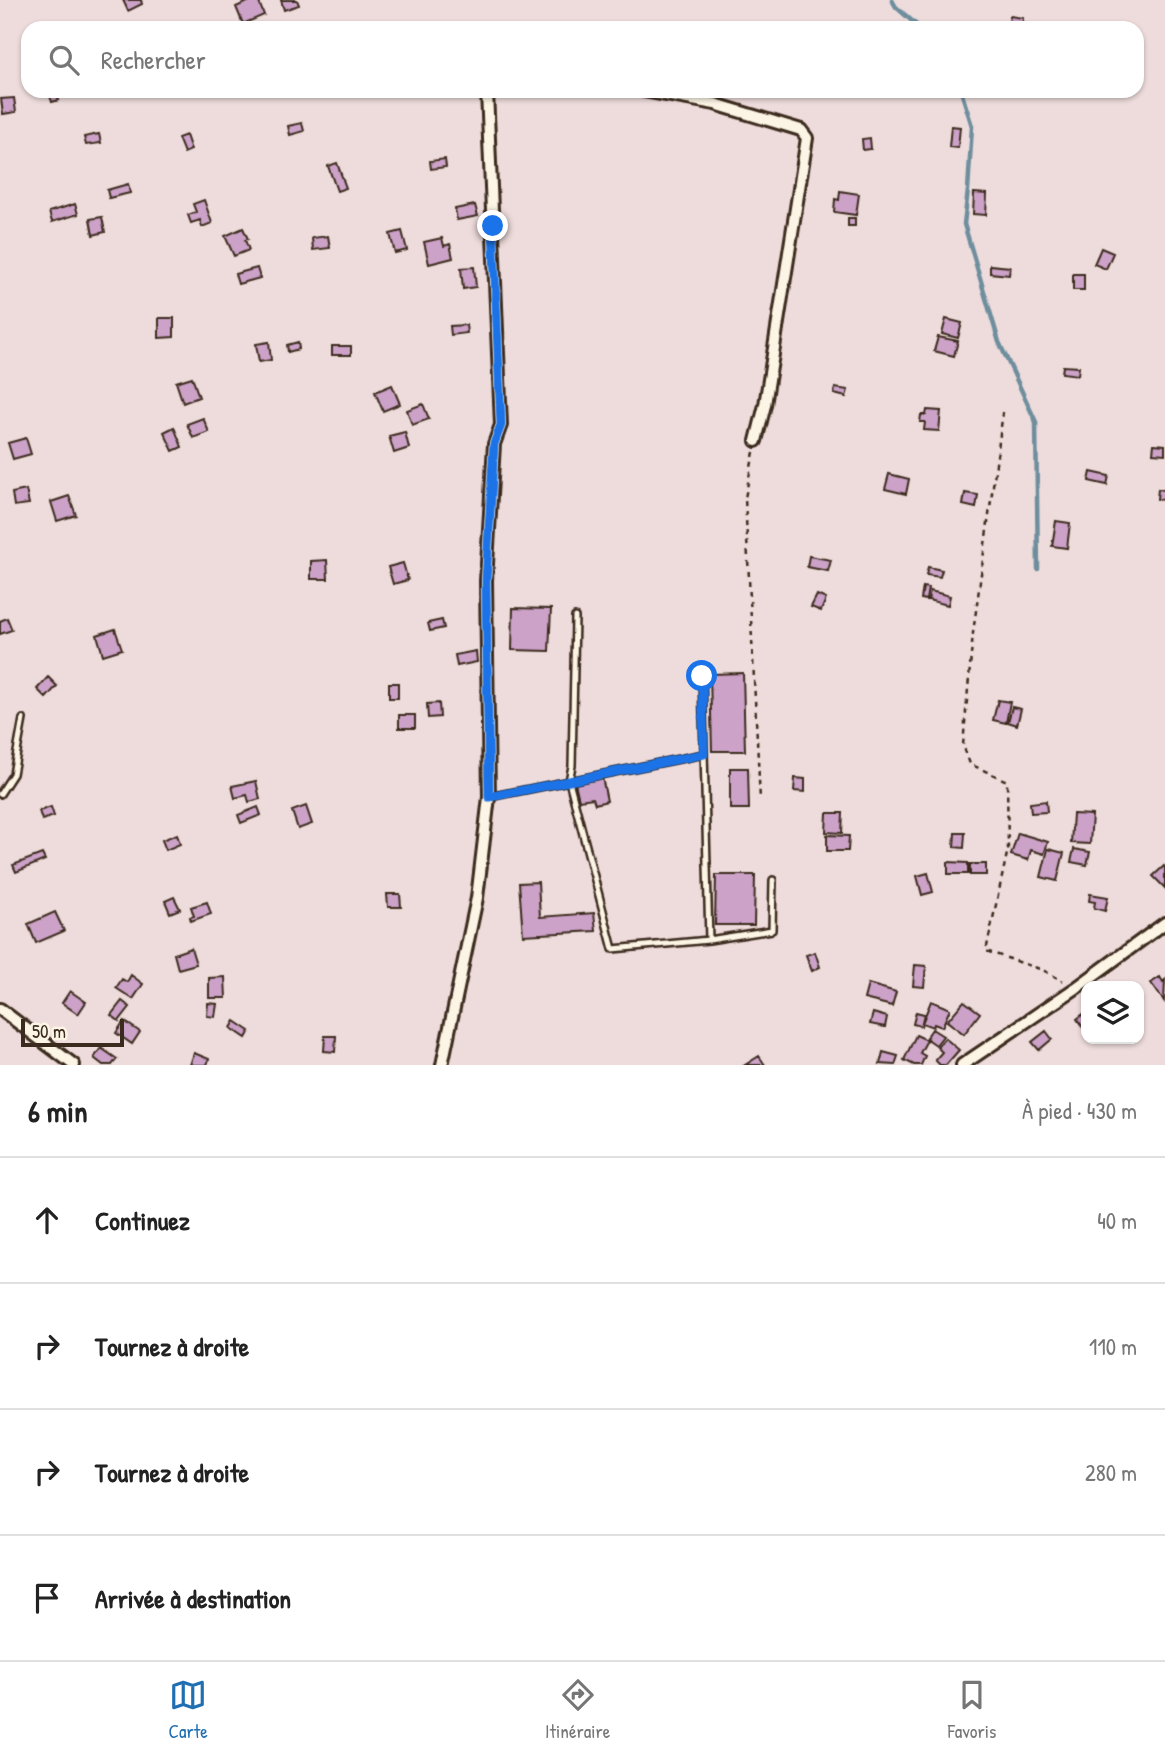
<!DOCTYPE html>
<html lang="fr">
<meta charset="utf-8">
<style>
:root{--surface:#fff;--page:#f6f6f6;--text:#222;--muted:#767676;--line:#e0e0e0;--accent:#1f6fb2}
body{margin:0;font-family:"Patrick Hand",sans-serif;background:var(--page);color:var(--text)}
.controls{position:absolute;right:21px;bottom:21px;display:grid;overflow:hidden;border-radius:14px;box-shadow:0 2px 5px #0004}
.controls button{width:63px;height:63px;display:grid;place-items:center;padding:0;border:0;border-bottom:2px solid var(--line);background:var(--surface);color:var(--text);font:35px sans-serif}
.scale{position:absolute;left:21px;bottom:18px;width:103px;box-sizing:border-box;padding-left:7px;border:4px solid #3b2a1e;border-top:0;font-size:19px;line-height:24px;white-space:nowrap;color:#3b2a1e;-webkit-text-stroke:5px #fcf5e5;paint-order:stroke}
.stop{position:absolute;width:21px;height:21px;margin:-16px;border:5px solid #1a73e8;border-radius:50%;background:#fff}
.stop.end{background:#1a73e8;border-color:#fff;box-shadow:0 2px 7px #0008}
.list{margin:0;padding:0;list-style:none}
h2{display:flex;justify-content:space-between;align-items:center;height:91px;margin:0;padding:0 28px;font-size:30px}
h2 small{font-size:23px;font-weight:400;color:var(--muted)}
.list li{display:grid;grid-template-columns:46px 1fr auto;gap:21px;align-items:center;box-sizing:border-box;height:126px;padding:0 28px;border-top:2px solid var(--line)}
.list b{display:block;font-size:26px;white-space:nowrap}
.list em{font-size:23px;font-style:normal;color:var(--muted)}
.icon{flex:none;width:38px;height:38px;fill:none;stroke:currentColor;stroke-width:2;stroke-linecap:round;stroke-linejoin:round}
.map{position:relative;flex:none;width:1165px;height:1065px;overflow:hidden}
.search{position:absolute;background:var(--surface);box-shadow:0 2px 5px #0004;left:21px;right:21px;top:21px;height:77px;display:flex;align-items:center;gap:18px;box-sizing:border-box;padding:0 24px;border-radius:21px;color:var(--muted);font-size:26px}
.sheet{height:595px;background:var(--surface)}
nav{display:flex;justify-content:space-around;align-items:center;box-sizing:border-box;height:98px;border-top:2px solid var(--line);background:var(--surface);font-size:19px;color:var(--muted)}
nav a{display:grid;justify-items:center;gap:4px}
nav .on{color:var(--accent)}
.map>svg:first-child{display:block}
</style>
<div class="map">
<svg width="1165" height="1065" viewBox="0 0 1165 1065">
<rect width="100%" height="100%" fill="#eedcdc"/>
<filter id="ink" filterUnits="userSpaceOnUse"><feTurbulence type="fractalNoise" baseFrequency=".0143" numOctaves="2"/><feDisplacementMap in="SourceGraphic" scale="14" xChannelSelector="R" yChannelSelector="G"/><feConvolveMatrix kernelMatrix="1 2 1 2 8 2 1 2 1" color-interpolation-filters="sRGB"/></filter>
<g filter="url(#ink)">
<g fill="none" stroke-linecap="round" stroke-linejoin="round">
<!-- stream -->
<path stroke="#6e8e9d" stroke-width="4.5" d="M892,0L896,7L920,28
M961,91L972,126L968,190L964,224L999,342L1036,422L1038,569"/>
</g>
<!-- building -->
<path fill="#cca2c8" stroke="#3b2a1e" stroke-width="2" d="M123,0H141L142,4L128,11Z
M252,0H258L264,15L243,24L236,7Z
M281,0H297L299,5L284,10Z
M1010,16L1023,18L1022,28H1008Z
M55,91L59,100L52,102L49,93Z
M14,98L16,112L3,114L1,99Z
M302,123L304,131L290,135L288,126Z
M951,126L960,127L958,148L949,147Z
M99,134L101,143L86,145L84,137Z
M186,135L191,150L184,153L178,138Z
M870,138L871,149L863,150L862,139Z
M445,159L446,167L431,169L430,161Z
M337,163L346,188L337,191L328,166Z
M128,184L130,193L109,198L107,190Z
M840,191L859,194L856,215L834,212L835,199L839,200Z
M974,193L987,194L986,215L973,214Z
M204,200L212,223L202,227L200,220L191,223L188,215L196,212L193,204Z
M75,204L78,214L52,222L49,212Z
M475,205L478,216L457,220L455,209Z
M102,217L105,232L93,235L90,219Z
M848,218H855V226H848Z
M243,228L248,239L245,240L249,250L234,256L225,236Z
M402,231L407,250L395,253L390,234Z
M328,236L330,248L313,250L312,238Z
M442,238L444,246L450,244L453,258L429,264L424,242Z
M1101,248L1113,253L1106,269L1094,264Z
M990,265L1010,267L1009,275L990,273Z
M474,267L476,287L463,289L461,268Z
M257,268L260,278L238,284L235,274Z
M1073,274H1084V290H1073Z
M159,318H174V337L159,338Z
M946,319L962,323L958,338L942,334Z
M466,325L467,333L451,335L450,326Z
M938,337L958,341L954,356L934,351Z
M269,342L271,360L259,362L256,344Z
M298,342L299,349L288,352L287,345Z
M332,346H351V355H332Z
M1063,366L1079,367L1078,375L1062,373Z
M192,377L199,397L183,403L176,382Z
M392,385L400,404L383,411L375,392Z
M835,388L848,390L846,397L834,394Z
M423,404L429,419L412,425L407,410Z
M927,410L941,411L939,431L924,430L925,422H920L921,415H926Z
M203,418L209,432L193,438L187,424Z
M174,427L182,447L173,451L164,432Z
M405,432L409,448L394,453L389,436Z
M26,438L31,454L13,459L8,443Z
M1154,444L1165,445V454L1153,453Z
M1091,472L1109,476L1107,485L1089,481Z
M889,474L909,479L906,494L885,489Z
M1158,489L1165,490V500L1157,499Z
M26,490L29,504L14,506L12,493Z
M965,493L978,495L976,508L963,505Z
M69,496L76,515L57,521L51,502Z
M1056,521L1070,523L1067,548L1052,546Z
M809,556L831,560L828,571L807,567Z
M327,560L328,579H311V561Z
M403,563L408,580L393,584L388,567Z
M928,567L942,570L940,577L926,575Z
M923,587L928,588L926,600L921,599Z
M930,591L950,596L948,605L928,600Z
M817,595L826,599L821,611L811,607Z
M513,608L551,609L549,651L512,650Z
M7,618L12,630L0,634V621Z
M442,620L444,628L430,631L428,623Z
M115,629L122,649L103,655L97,635Z
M476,651L477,662L457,666L455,655Z
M743,673L745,751H712L710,674Z
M48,677L57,686L46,698L37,689Z
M389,683H398V698H389Z
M998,700L1010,702L1006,723L993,720Z
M439,703L440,717L428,718L427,704Z
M1012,707L1021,709L1017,725L1008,722Z
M399,715H415V728H399Z
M730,768H748L749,809H730Z
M602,777L607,801L595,804L593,798L579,800L575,783Z
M795,778L805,779V792L794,791Z
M256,781L260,799L249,802L247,795L235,798L232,786Z
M1046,801L1047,812L1031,813L1030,803Z
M306,806L312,824L298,829L292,811Z
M51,807L54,816L42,820L39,811Z
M258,807L261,815L241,823L238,815Z
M827,813H843L842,833L826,832Z
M1073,814L1092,815L1090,844L1071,843Z
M955,833H965L964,848L954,847Z
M1018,833L1048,842L1044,854L1031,850L1028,860L1011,855Z
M177,834L180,844L166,850L162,840Z
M827,835L849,836L848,851H827Z
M1048,849L1064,853L1057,881L1041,877Z
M1074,849L1090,852L1087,865L1071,862Z
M42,854L45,860L16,872L13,865Z
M948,862L968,863V874H948Z
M970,864H986V875H970Z
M1164,866L1165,867V888L1153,876Z
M928,873L933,892L922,895L917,876Z
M716,875H755L754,925H715Z
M538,882L540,917L594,913L596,931L523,935L519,883Z
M387,894H400L401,907H388Z
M1090,894L1108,897L1105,911L1094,908L1095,902L1089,901Z
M174,897L180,909L170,913L165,901Z
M207,902L211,914L191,921L190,917L194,916L191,907Z
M55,912L64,931L36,943L28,924Z
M191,948L196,964L178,969L174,954Z
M815,952L820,967L812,971L806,955Z
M915,965L926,966L924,987L913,986Z
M131,975L143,984L133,999L116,988L122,979L127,982Z
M225,977L226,998H209V978Z
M1160,977L1163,982L1165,980L1164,1001L1151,983Z
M868,984L896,992L892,1006L864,999Z
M70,991L86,1002L78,1014L62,1003Z
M122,1001L130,1007L119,1021L111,1015Z
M931,1001L950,1009L942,1027L934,1024L933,1027L922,1023Z
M964,1001L980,1013L964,1034L947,1021Z
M208,1003L217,1004L215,1017L207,1016Z
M916,1012L924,1014L921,1026L913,1024Z
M1086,1012V1028L1084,1029L1077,1019Z
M873,1013L887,1017L885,1027L870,1024Z
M124,1021L140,1032L132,1044L116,1033Z
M235,1021L250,1031L246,1038L231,1028Z
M932,1029L943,1036L936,1045L926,1038Z
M1046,1031L1052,1039L1039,1050L1032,1042Z
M916,1035L927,1040L920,1053L925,1056L921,1065H914L904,1060Z
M325,1036H336L335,1052L324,1051Z
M945,1038L959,1050L946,1065H940L935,1060L942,1052L937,1047Z
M101,1048L117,1059L112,1065H103L94,1058Z
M883,1052L898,1056L895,1065L880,1064Z
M194,1053L209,1059L207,1065H190Z
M759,1056L765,1065H745Z"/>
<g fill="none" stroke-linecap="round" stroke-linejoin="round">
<defs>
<path id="lane" d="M575,617L572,766L569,781L613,949L709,940L772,930L773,880
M702,676L709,940
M0,794L13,774L23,719
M489,797L704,754"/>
<path id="street" d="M643,91L715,104L801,130L807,138L765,405L756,441
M0,1009L74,1065
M442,1065L477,898L489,797L486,581L494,444L501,425L487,91
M962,1065L1076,988L1165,923"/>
</defs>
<!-- lane casing -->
<use href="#lane" stroke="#3b2a1e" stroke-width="10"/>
<!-- street casing -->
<use href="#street" stroke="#3b2a1e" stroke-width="16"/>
<!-- path -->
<path stroke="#3b2a1e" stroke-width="2.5" stroke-dasharray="5 5" stroke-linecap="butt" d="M1003,412L973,633L963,745L970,764L1007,781L1008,849L986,951L1043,970L1063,981
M754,452L745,498L760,800"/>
<!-- lane -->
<use href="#lane" stroke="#fcf5e5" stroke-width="5"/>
<!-- street -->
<use href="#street" stroke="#fcf5e5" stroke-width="10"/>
</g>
</g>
<g fill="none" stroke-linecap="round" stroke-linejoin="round" filter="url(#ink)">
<!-- route -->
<path stroke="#1a73e8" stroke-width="9" d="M493,226L501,425L494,444L486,581L489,797L704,754L702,676"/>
</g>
</svg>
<div class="controls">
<button><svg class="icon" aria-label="layers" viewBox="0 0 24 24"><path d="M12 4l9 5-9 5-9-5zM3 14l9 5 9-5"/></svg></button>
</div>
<div class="scale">50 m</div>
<div class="stop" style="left:702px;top:676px"></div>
<div class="stop end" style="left:493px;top:226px"></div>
<div class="search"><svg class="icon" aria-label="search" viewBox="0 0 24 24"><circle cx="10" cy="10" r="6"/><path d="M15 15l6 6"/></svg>Rechercher</div>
</div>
<section class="sheet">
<h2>6 min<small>À pied · 430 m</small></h2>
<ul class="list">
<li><svg class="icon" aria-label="ahead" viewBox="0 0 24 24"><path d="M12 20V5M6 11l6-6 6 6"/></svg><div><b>Continuez</b></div><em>40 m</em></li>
<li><svg class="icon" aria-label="right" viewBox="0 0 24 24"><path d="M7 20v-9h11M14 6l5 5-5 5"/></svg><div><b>Tournez à droite</b></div><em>110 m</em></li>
<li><svg class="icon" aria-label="right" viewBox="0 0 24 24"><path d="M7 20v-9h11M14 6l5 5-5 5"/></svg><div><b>Tournez à droite</b></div><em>280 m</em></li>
<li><svg class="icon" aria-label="arrive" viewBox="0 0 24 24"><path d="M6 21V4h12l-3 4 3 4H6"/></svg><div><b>Arrivée à destination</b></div></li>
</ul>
</section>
<nav>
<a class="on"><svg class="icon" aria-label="map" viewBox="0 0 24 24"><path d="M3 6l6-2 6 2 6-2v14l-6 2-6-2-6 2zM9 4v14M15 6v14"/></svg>Carte</a>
<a><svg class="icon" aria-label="directions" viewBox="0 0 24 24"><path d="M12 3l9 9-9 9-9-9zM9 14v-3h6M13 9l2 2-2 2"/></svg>Itinéraire</a>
<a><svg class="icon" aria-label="saved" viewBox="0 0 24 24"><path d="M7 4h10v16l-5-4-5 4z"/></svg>Favoris</a>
</nav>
